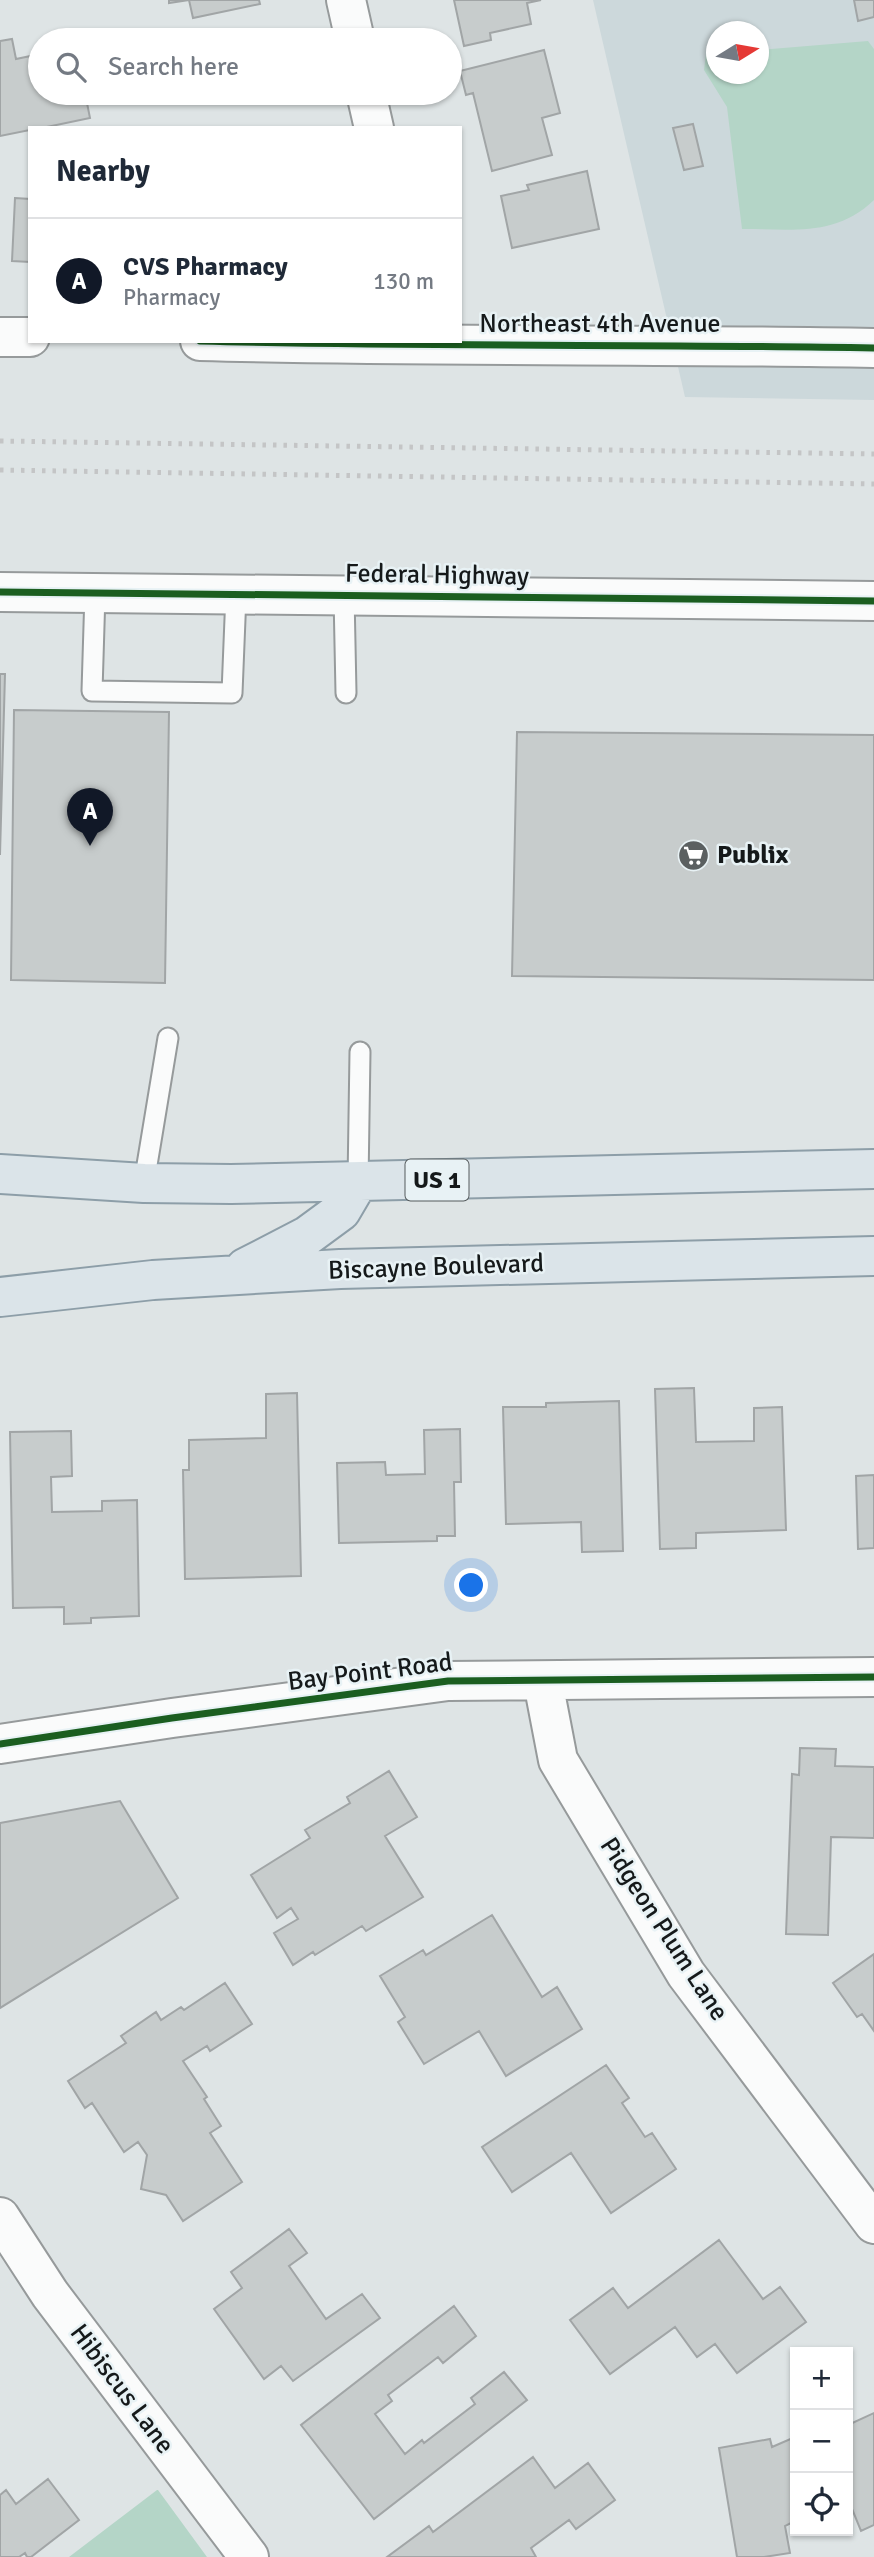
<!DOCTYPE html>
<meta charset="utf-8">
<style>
:root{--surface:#fff;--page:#f6f6f7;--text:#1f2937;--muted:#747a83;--line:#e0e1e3;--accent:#111827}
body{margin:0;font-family:Signika,sans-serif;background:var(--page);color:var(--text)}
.controls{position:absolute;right:21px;bottom:21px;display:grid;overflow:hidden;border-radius:0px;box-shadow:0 2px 5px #0004}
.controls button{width:63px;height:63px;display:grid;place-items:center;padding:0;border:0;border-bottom:2px solid var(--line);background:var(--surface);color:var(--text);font:35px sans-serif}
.compass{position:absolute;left:706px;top:21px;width:63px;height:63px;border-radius:50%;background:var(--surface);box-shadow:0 2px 5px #0004;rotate:79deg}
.you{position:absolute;left:472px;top:1586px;width:24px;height:24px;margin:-18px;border:5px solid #fff;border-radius:50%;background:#1a73e8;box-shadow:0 0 0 10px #1a73e833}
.badge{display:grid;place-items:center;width:46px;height:46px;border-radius:50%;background:var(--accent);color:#fff;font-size:23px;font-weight:700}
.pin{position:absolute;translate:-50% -58px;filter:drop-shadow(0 2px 4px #0008)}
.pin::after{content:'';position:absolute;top:37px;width:24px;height:21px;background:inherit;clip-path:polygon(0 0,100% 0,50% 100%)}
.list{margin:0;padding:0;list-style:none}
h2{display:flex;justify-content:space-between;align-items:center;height:91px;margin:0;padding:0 28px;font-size:30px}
h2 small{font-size:23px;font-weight:400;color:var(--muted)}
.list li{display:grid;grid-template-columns:46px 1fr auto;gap:21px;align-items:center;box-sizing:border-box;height:126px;padding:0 28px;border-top:2px solid var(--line)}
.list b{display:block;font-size:26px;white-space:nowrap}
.list p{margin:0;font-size:23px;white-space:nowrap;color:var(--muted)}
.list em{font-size:23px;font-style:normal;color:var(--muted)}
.icon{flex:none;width:38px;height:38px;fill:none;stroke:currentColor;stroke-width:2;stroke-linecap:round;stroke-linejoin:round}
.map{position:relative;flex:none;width:874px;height:2557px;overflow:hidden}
.search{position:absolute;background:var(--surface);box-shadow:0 2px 5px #0004;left:28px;top:28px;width:434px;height:77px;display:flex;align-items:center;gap:18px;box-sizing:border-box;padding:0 24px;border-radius:38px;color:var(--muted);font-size:26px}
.panel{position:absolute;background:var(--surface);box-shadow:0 2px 5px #0004;left:28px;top:126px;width:434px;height:217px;border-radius:0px}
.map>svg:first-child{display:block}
</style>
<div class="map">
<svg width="874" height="2557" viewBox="0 0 874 2557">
<rect width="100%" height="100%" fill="#dee4e5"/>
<!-- built -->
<path fill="#ccd8db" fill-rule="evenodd" d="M593,0H874V400L685,397ZM716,32H758V74H716Z"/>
<!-- green -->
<path fill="#b4d5c7" d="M868,41L874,49V200C836,237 792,229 742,229L727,107L704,70L706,54L716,53V74H758L759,50Z
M158,2490L207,2557H69L157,2490Z"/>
<!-- building -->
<path fill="#c7cccc" stroke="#a1a5a6" stroke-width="2" d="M169,0H259L260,4L193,18L189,0L169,3Z
M454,0H541L527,3L531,24L490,33L491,40L464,46Z
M854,0H874V17L858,21Z
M12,39L16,59L40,54V93H85L90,118L42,128H30V130L0,136V41Z
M544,50L560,113L542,118L552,155L492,171L473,93L466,95L460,71Z
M693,124L703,166L684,170L673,128Z
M587,171L599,229L512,248L501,196L529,190L527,185Z
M15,198L30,199V262L12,261Z
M0,674H5L0,855Z
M14,710L169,712L165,983L11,980Z
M517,732L874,735V980L512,976Z
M694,1388L696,1442L754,1441V1408L782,1407L786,1530L696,1533V1548L660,1549L655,1389Z
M297,1393L301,1576L185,1579L183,1470H189V1440L266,1438V1394Z
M619,1401L623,1551L582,1552L581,1522L506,1524L503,1407H546V1403Z
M460,1429L461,1482H454L455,1536H437V1541L339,1543L337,1463L385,1462L386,1475L425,1474L424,1430Z
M71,1431L72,1476L51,1477L52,1512L102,1511V1501L137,1500L139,1616L91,1618V1623L64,1624V1607L13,1608L10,1432Z
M874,1475V1548L858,1549L856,1476Z
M800,1748L836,1749L835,1766L874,1767V1838L831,1837L828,1935L786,1934L792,1774L799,1775Z
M389,1771L417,1817L385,1836L423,1897L366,1931L362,1926L315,1955L313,1952L293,1965L274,1933L298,1919L291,1908L277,1918L251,1875L310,1838L305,1830L350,1803L347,1797Z
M120,1801L178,1898L0,2008V1823Z
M492,1915L542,1997L557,1987L582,2029L506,2076L479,2031L424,2064L398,2022L405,2017L380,1976L423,1950L426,1955Z
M874,1954V2031L862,2014L857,2017L833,1983Z
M225,1983L252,2024L210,2051L207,2046L183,2061L207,2097L204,2099L221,2126L210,2133L242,2182L183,2221L166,2195L141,2189L147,2155L138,2142L124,2152L92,2103L85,2108L68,2081L126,2043L121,2036L156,2012L161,2020L181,2007L184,2010Z
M606,2065L629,2098L622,2103L645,2137L652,2133L676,2169L611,2213L571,2153L512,2192L482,2147Z
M289,2229L307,2253L289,2266L326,2319L362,2294L380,2318L293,2381L281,2366L264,2379L214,2309L242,2288L231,2272Z
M719,2240L763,2299L780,2287L806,2322L737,2373L715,2344L697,2357L675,2327L610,2374L570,2320L613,2288L628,2308Z
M454,2306L476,2336L443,2363L438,2357L388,2395L392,2401L375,2414L405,2454L422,2440L424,2443L475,2404L471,2398L504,2372L527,2400L374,2519L301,2425Z
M874,2413V2525L861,2531L848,2499V2425Z
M795,2437V2521L785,2526L790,2553L764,2557H737L719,2448L770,2439L772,2447Z
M533,2457L555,2488L588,2463L615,2500L576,2529L569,2520L531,2548L536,2557H387L429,2526L433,2532Z
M48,2479L79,2520L31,2557H27L25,2553L19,2557H0V2495L6,2490L16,2504Z"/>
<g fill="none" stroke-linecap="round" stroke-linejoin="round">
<defs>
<path id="service" d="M95,593L92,691L232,693L236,594
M344,595L346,693
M358,1182L360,1052
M144,1183L168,1038"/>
<path id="minor" d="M346,0L355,40
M366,93L374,128
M0,337H30
M200,341C425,347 649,344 874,348
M543,1682L558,1760L686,1974L874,2224
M0,1744L172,1718L448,1681L874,1677
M0,2217L50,2294L249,2557"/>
<path id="tertiary" d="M0,592L874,601"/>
<path id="primary" d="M0,1174L144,1183L231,1184L874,1169
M245,1268L307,1236L341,1211L358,1182
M0,1297L153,1280L340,1269L874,1256"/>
</defs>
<!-- service casing -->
<use href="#service" stroke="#969a9b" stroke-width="23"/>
<!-- minor casing -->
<use href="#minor" stroke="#969a9b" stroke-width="42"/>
<!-- tertiary casing -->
<use href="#tertiary" stroke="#969a9b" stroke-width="42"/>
<!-- primary casing -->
<use href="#primary" stroke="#8d9ea8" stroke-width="42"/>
<!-- service -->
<use href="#service" stroke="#fafbfb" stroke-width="19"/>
<!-- minor -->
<use href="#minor" stroke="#fafbfb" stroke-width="38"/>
<!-- tertiary -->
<use href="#tertiary" stroke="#fafbfb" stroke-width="38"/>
<!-- primary -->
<use href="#primary" stroke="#dbe4e9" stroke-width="38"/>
<!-- rail -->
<path stroke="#c4c5c6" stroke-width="5" stroke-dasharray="3.5 7" stroke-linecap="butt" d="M0,441L874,454
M0,470L874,484"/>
<defs>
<path id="cycleway" d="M200,341C425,347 649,344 874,348
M0,592L874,601
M0,1744L172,1718L448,1681L874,1677"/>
</defs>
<!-- cycleway casing -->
<use href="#cycleway" stroke="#e8f2f5" stroke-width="11"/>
<!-- cycleway -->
<use href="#cycleway" stroke="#1b5e20" stroke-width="7"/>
</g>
<!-- icons -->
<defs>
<symbol id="supermarket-disc" viewBox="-11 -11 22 22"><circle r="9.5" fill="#5b6061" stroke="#e8f2f5"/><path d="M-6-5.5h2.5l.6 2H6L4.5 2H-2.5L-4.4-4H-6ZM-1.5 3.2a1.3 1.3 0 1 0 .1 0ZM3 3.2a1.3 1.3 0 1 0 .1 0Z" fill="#fff"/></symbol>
</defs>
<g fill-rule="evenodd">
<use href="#supermarket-disc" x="676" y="838" width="35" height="35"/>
</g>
<g text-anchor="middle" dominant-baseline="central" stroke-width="5" stroke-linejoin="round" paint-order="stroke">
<!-- shield labels -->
<rect fill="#e8f2f5" stroke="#545a5c" stroke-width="2" x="405.5" y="1159.5" width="63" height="41" rx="5"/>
<g font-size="24" font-weight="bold" fill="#15191a">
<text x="437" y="1180">US 1</text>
</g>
<!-- street labels -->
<g font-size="26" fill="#15191a" stroke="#e8f2f5">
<text x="600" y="324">Northeast 4th Avenue</text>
<text transform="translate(437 575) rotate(1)">Federal Highway</text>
<text transform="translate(436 1267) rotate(-2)">Biscayne Boulevard</text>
<text transform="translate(370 1672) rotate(-7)">Bay Point Road</text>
<text transform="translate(664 1929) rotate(57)">Pidgeon Plum Lane</text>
<text transform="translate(122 2389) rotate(53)">Hibiscus Lane</text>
</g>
<!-- poi labels -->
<g font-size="26" font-weight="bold" fill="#15191a" stroke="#e8f2f5" text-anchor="start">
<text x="717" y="855">Publix</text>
</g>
</g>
</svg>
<div class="controls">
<button>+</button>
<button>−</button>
<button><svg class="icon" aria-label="locate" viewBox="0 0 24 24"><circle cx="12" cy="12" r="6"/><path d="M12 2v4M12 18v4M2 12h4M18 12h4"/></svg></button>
</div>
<svg class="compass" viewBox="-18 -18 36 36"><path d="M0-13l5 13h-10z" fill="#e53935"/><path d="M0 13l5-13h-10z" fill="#747a83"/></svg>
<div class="you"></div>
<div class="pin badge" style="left:90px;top:846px">A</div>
<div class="search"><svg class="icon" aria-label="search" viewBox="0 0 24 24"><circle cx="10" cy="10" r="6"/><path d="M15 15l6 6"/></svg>Search here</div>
<section class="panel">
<h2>Nearby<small></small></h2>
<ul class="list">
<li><span class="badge">A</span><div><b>CVS Pharmacy</b><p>Pharmacy</p></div><em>130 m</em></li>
</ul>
</section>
</div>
